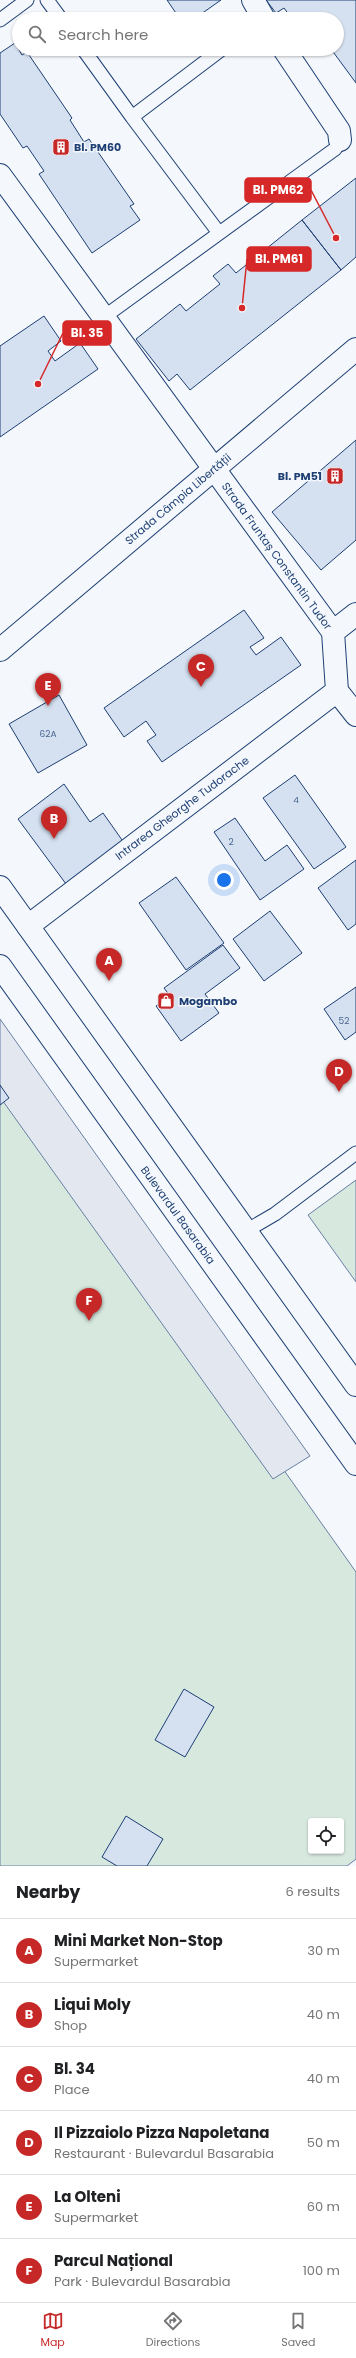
<!DOCTYPE html>
<meta charset="utf-8">
<style>
:root{--surface:#fff;--page:#f2f2f2;--text:#202124;--muted:#757577;--line:#e0e0e0;--accent:#c62828}
body{margin:0;font-family:Poppins,sans-serif;background:var(--page);color:var(--text)}
.controls{position:absolute;right:12px;bottom:12px;display:grid;overflow:hidden;border-radius:4px;box-shadow:0 1px 3px #0004}
.controls button{width:36px;height:36px;display:grid;place-items:center;padding:0;border:0;border-bottom:1px solid var(--line);background:var(--surface);color:var(--text);font:20px sans-serif}
.you{position:absolute;left:224px;top:880px;width:14px;height:14px;margin:-10px;border:3px solid #fff;border-radius:50%;background:#1a73e8;box-shadow:0 0 0 6px #1a73e833}
.badge{display:grid;place-items:center;width:26px;height:26px;border-radius:50%;background:var(--accent);color:#fff;font-size:13px;font-weight:700}
.pin{position:absolute;translate:-50% -33px;filter:drop-shadow(0 1px 2px #0008)}
.pin::after{content:'';position:absolute;top:21px;width:14px;height:12px;background:inherit;clip-path:polygon(0 0,100% 0,50% 100%)}
.list{margin:0;padding:0;list-style:none}
h2{display:flex;justify-content:space-between;align-items:center;height:52px;margin:0;padding:0 16px;font-size:17px}
h2 small{font-size:13px;font-weight:400;color:var(--muted)}
.list li{display:grid;grid-template-columns:26px 1fr auto;gap:12px;align-items:center;box-sizing:border-box;height:64px;padding:0 16px;border-top:1px solid var(--line)}
.list b{display:block;font-size:15px;white-space:nowrap}
.list p{margin:0;font-size:13px;white-space:nowrap;color:var(--muted)}
.list em{font-size:13px;font-style:normal;color:var(--muted)}
.icon{flex:none;width:22px;height:22px;fill:none;stroke:currentColor;stroke-width:2;stroke-linecap:round;stroke-linejoin:round}
.map{position:relative;flex:none;width:356px;height:1866px;overflow:hidden}
.search{position:absolute;background:var(--surface);box-shadow:0 1px 3px #0004;left:12px;right:12px;top:12px;height:44px;display:flex;align-items:center;gap:10px;box-sizing:border-box;padding:0 14px;border-radius:22px;color:var(--muted);font-size:15px}
.sheet{height:436px;background:var(--surface)}
nav{display:flex;justify-content:space-around;align-items:center;box-sizing:border-box;height:56px;border-top:1px solid var(--line);background:var(--surface);font-size:11px;color:var(--muted)}
nav a{display:grid;justify-items:center;gap:2px}
nav .on{color:var(--accent)}
.map>svg:first-child{display:block}
</style>
<div class="map">
<svg width="356" height="1866" viewBox="0 0 356 1866">
<rect width="100%" height="100%" fill="#f4f7fb"/>
<!-- green -->
<path fill="#d7e8df" stroke="#687fa3" fill-rule="evenodd" d="M0,1069L356,1572V1859L347,1866H0ZM311,1821H341V1851H311Z
M356,1180V1282L308,1215Z"/>
<!-- parking -->
<path fill="#e3e8f0" stroke="#687fa3" d="M0,1019L310,1456L273,1479L0,1097Z"/>
<!-- building -->
<path fill="#d5e0f0" stroke="#1d3f73" d="M167,0H221L194,19H180Z
M266,0H356V83L331,49H337V19H292L284,8L276,13Z
M15,43L22,55L27,52L72,118L70,120L84,142L89,139L134,204L130,206L140,220L92,253L39,174L44,171L27,146L23,148L0,114V53Z
M356,178V257L341,270L302,220Z
M302,220L341,270L190,390L177,374L169,381L136,339L180,304L186,311L220,284L213,276L228,264L236,273Z
M44,316L61,341L48,351L55,361L80,343L98,369L0,437V346Z
M356,440V540L321,570L272,512Z
M244,610L264,638L250,647L256,655L281,637L301,665L162,762L147,741L156,735L146,721L124,737L104,708Z
M59,695L87,745L38,773L9,724Z
M295,775L346,847L314,869L263,798Z
M64,784L90,822L103,813L127,847L69,888L18,819Z
M235,818L265,861L287,845L304,869L260,900L214,832Z
M356,860V924L348,930L318,888Z
M176,877L224,943L186,970L139,903Z
M270,911L302,953L264,981L233,939Z
M223,945L240,968L205,994L219,1013L181,1041L156,1006L170,996L164,988Z
M356,987V1032L345,1040L324,1009Z
M0,1085L9,1098L0,1105Z
M184,1689L214,1707L185,1757L155,1740Z
M126,1816L163,1839L147,1866H117L102,1857Z"/>
<g fill="none" stroke-linecap="round" stroke-linejoin="round">
<defs>
<path id="lane" d="M47,0L61,19
M0,20L27,0
M83,49L132,117
M219,233L132,117L222,49
M104,317L335,149L340,140
M246,1231L275,1214L356,1153"/>
<path id="street" d="M253,0L264,19
M284,49L339,131L340,140
M0,175L333,632L337,691L356,715
M333,632L356,614
M28,926L337,691"/>
<path id="secondary" d="M0,650L356,349"/>
<path id="primary" d="M0,887L356,1385
M0,966L356,1464"/>
</defs>
<!-- lane casing -->
<use href="#lane" stroke="#1d3f73" stroke-width="15"/>
<!-- street casing -->
<use href="#street" stroke="#1d3f73" stroke-width="24"/>
<!-- secondary casing -->
<use href="#secondary" stroke="#1d3f73" stroke-width="24"/>
<!-- primary casing -->
<use href="#primary" stroke="#1d3f73" stroke-width="24"/>
<!-- lane -->
<use href="#lane" stroke="#f4f7fb" stroke-width="13"/>
<!-- street -->
<use href="#street" stroke="#f4f7fb" stroke-width="22"/>
<!-- secondary -->
<use href="#secondary" stroke="#f4f7fb" stroke-width="22"/>
<!-- primary -->
<use href="#primary" stroke="#f4f7fb" stroke-width="22"/>
</g>
<!-- icons -->
<defs>
<symbol id="building-square" viewBox="-11 -11 22 22"><rect x="-9" y="-9" width="18" height="18" rx="4" fill="#c62828" stroke="#f4f7fb"/><path d="M-4-6H4V6H1V3H-1V6H-4ZM-2.5-4.3h1.7v1.8h-1.7ZM.8-4.3h1.7v1.8H.8ZM-2.5-1h1.7V.8h-1.7ZM.8-1h1.7V.8H.8Z" fill="#fff"/></symbol>
<symbol id="shop-square" viewBox="-11 -11 22 22"><rect x="-9" y="-9" width="18" height="18" rx="4" fill="#c62828" stroke="#f4f7fb"/><path d="M-5-2.5h2.3a2.7 3.5 0 0 1 5.4 0H5L5.5 6h-11ZM-1.5-2.5h3a1.5 2.3 0 0 0-3 0Z" fill="#fff"/></symbol>
</defs>
<g fill-rule="evenodd">
<use href="#building-square" x="51" y="137" width="20" height="20"/>
<use href="#building-square" x="325" y="466" width="20" height="20"/>
<use href="#shop-square" x="156" y="991" width="20" height="20"/>
</g>
<g text-anchor="middle" dominant-baseline="central" stroke-width="3" stroke-linejoin="round" paint-order="stroke">
<!-- number labels -->
<g font-size="9" fill="#4b6792">
<text x="48" y="734">62A</text>
<text x="296" y="800">4</text>
<text x="231" y="842">2</text>
<text x="344" y="1021">52</text>
</g>
<!-- poi labels -->
<g font-size="11" font-weight="bold" fill="#1d3f73" stroke="#f4f7fb" text-anchor="start">
<text x="74" y="147">Bl. PM60</text>
<text x="322" y="476" text-anchor="end">Bl. PM51</text>
<text x="179" y="1001">Mogambo</text>
</g>
<!-- street labels -->
<g font-size="11" fill="#1d3f73" stroke="#f4f7fb">
<text transform="translate(178 499) rotate(-40)">Strada Câmpia Libertății</text>
<text transform="translate(277 556) rotate(54)">Strada Fruntaș Constantin Tudor</text>
<text transform="translate(182 808) rotate(-37)">Intrarea Gheorghe Tudorache</text>
<text transform="translate(178 1215) rotate(54)">Bulevardul Basarabia</text>
</g>
</g>
<!-- callouts -->
<path fill="none" stroke="#d62828" stroke-width="1.5" d="M336 238L311 190M242 308L247 259M38 384L63 333"/>
<g fill="#d62828" stroke="#f4f7fb" stroke-width="1.5">
<circle cx="336" cy="238" r="4"/>
<circle cx="242" cy="308" r="4"/>
<circle cx="38" cy="384" r="4"/>
</g>
<g fill="#d62828" stroke="#d62828" stroke-width="1.5">
<rect x="245" y="178" width="66" height="24" rx="4"/>
<rect x="247" y="247" width="64" height="24" rx="4"/>
<rect x="63" y="321" width="48" height="24" rx="4"/>
</g>
<g font-size="12" text-anchor="middle" font-weight="bold" fill="#fff">
<text x="278" y="194">Bl. PM62</text>
<text x="279" y="263">Bl. PM61</text>
<text x="87" y="337">Bl. 35</text>
</g>
</svg>
<div class="controls">
<button><svg class="icon" aria-label="locate" viewBox="0 0 24 24"><circle cx="12" cy="12" r="6"/><path d="M12 2v4M12 18v4M2 12h4M18 12h4"/></svg></button>
</div>
<div class="you"></div>
<div class="pin badge" style="left:109px;top:981px">A</div>
<div class="pin badge" style="left:54px;top:839px">B</div>
<div class="pin badge" style="left:201px;top:687px">C</div>
<div class="pin badge" style="left:339px;top:1092px">D</div>
<div class="pin badge" style="left:48px;top:706px">E</div>
<div class="pin badge" style="left:89px;top:1321px">F</div>
<div class="search"><svg class="icon" aria-label="search" viewBox="0 0 24 24"><circle cx="10" cy="10" r="6"/><path d="M15 15l6 6"/></svg>Search here</div>
</div>
<section class="sheet">
<h2>Nearby<small>6 results</small></h2>
<ul class="list">
<li><span class="badge">A</span><div><b>Mini Market Non-Stop</b><p>Supermarket</p></div><em>30 m</em></li>
<li><span class="badge">B</span><div><b>Liqui Moly</b><p>Shop</p></div><em>40 m</em></li>
<li><span class="badge">C</span><div><b>Bl. 34</b><p>Place</p></div><em>40 m</em></li>
<li><span class="badge">D</span><div><b>Il Pizzaiolo Pizza Napoletana</b><p>Restaurant · Bulevardul Basarabia</p></div><em>50 m</em></li>
<li><span class="badge">E</span><div><b>La Olteni</b><p>Supermarket</p></div><em>60 m</em></li>
<li><span class="badge">F</span><div><b>Parcul Național</b><p>Park · Bulevardul Basarabia</p></div><em>100 m</em></li>
</ul>
</section>
<nav>
<a class="on"><svg class="icon" aria-label="map" viewBox="0 0 24 24"><path d="M3 6l6-2 6 2 6-2v14l-6 2-6-2-6 2zM9 4v14M15 6v14"/></svg>Map</a>
<a><svg class="icon" aria-label="directions" viewBox="0 0 24 24"><path d="M12 3l9 9-9 9-9-9zM9 14v-3h6M13 9l2 2-2 2"/></svg>Directions</a>
<a><svg class="icon" aria-label="saved" viewBox="0 0 24 24"><path d="M7 4h10v16l-5-4-5 4z"/></svg>Saved</a>
</nav>
